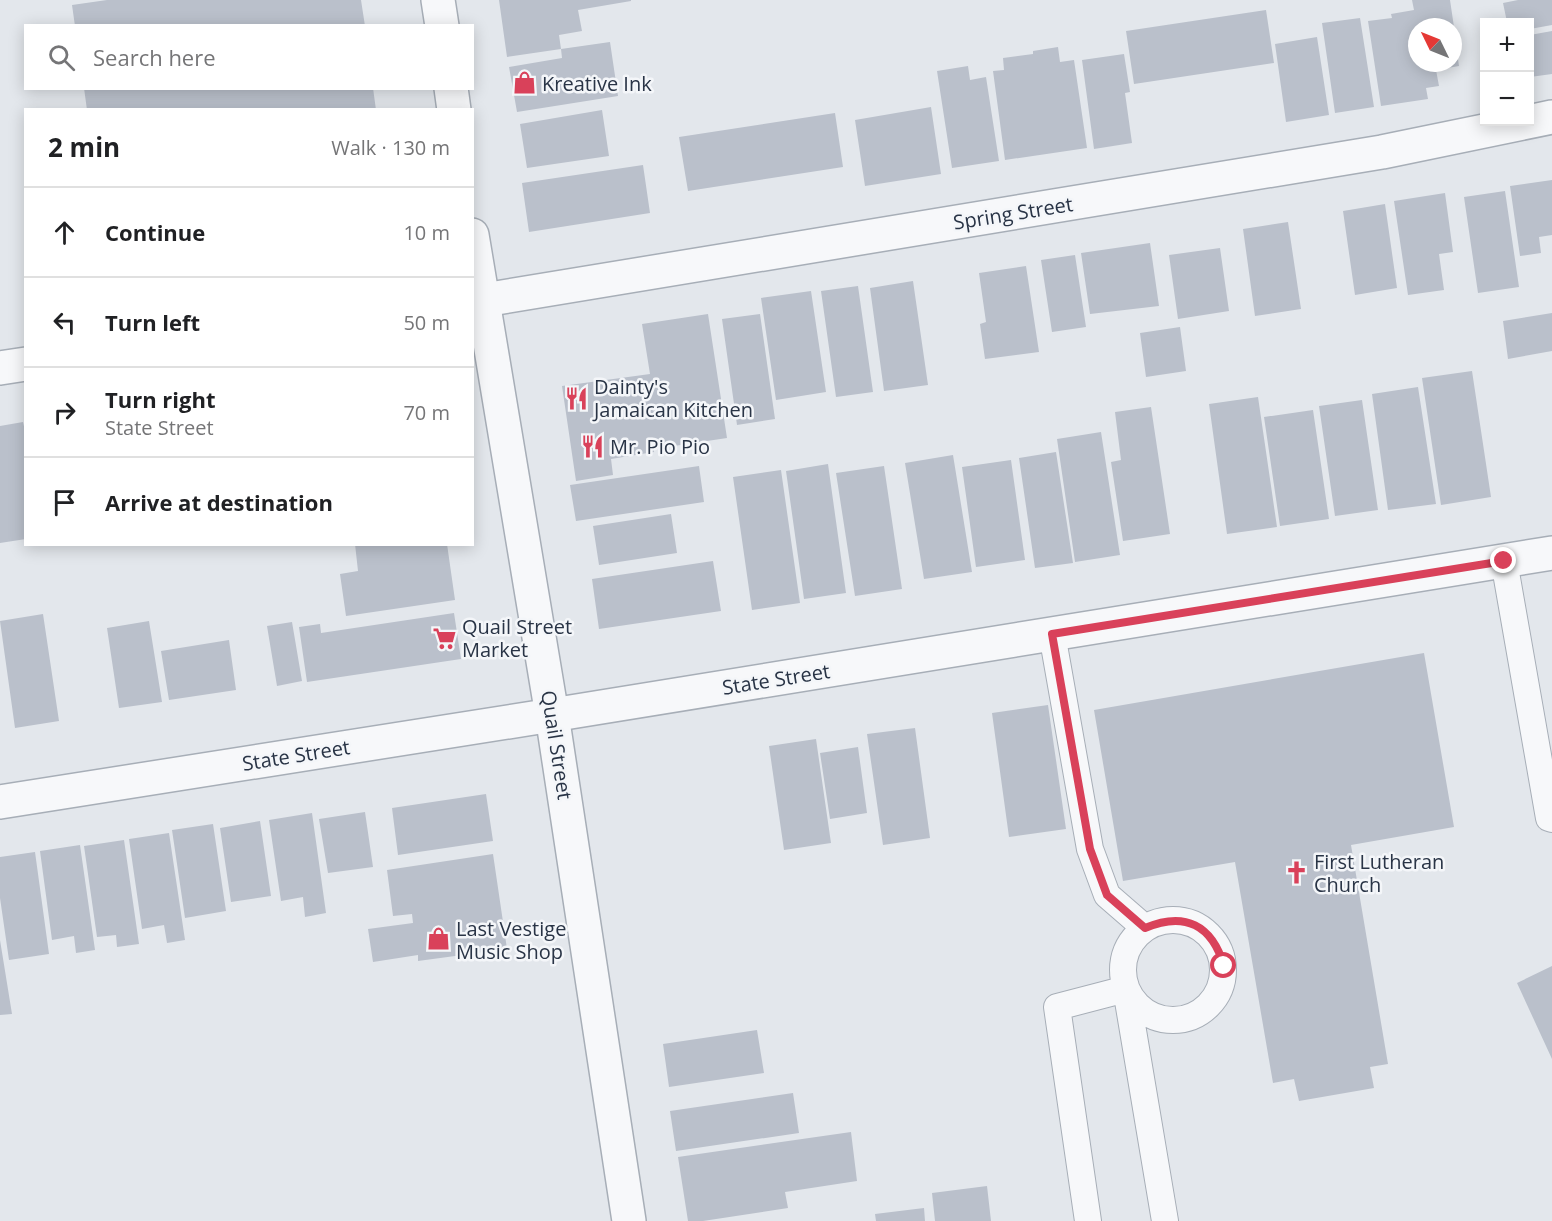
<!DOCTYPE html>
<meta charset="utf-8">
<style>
:root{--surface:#fff;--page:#f2f2f2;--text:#202124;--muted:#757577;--line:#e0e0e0}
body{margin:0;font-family:"Open Sans",sans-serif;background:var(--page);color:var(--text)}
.controls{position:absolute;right:18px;top:18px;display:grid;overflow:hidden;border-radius:0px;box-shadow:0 3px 15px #0003}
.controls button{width:54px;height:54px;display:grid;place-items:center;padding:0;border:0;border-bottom:2px solid var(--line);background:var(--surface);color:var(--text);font:30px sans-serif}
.compass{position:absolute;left:1408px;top:18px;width:54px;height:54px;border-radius:50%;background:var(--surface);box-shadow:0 3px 15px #0003;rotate:313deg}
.stop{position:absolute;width:18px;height:18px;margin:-14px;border:4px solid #d9415a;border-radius:50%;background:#fff}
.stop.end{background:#d9415a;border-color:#fff;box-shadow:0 2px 6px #0008}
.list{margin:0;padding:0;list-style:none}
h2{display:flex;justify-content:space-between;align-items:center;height:78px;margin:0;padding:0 24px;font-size:26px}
h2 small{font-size:20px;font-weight:400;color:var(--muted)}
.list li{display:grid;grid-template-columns:39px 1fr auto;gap:18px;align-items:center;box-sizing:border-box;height:90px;padding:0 24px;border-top:2px solid var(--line)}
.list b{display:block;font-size:22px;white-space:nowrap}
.list p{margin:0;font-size:20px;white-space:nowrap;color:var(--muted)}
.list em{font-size:20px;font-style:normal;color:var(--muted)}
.icon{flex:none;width:33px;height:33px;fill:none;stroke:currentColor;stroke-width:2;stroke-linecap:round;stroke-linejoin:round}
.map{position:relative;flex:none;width:1552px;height:1221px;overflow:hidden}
.search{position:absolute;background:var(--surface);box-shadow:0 3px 15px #0003;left:24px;top:24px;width:450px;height:66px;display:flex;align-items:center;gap:15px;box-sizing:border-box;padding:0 21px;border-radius:0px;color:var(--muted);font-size:22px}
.panel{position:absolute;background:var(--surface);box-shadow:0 3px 15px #0003;left:24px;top:108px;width:450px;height:438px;border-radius:0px}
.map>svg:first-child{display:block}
</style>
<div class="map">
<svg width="1552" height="1221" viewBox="0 0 1552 1221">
<rect width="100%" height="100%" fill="#e3e7ec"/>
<!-- building -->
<path fill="#bac0cb" d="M107,0H361L365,26H75L72,5Z
M499,0H631V1L578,10L582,31L559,35L561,49L507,57Z
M1412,0H1450L1454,27H1417V63H1453L1454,32L1459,66L1436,70L1439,86L1426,88L1428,99L1381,106L1368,21L1392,18L1391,14L1414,10Z
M1518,0H1552V25L1530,29V22H1507L1503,3Z
M1266,10L1274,63L1134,84L1126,31Z
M1360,18L1374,107L1335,113L1322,23Z
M1552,31V74L1530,77V35Z
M1317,37L1329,115L1286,122L1275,44Z
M610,42L618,96L517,112L509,67L562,58L561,49Z
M1058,47L1060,62L1074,60L1087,148L1005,160L993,71L1004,70L1003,58L1033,54V51Z
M1124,54L1130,92L1125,93L1132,143L1094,149L1082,60Z
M968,66L970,80L986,77L999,161L952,168L937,71Z
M84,88H373L376,110H87Z
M931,107L941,174L865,186L855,120Z
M602,110L609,156L527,168L520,124Z
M835,113L843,167L688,191L679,137Z
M643,165L650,213L529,232L522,183Z
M1552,180V235L1539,237L1541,253L1520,256L1510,186Z
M1505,191L1519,287L1478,293L1464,197Z
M1445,193L1453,252L1439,254L1444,290L1408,295L1394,201Z
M1385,204L1397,288L1355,295L1343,211Z
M1288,222L1301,309L1255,316L1243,229Z
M1150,243L1159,306L1090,314L1081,253Z
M1220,248L1229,311L1178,319L1169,255Z
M1075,255L1086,327L1052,332L1041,260Z
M1026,266L1039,352L985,359L980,324L986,322L979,273Z
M913,281L928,385L884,391L870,288Z
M858,286L873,392L836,397L821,291Z
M811,291L826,392L776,400L761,298Z
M1552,313V351L1508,359L1503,321Z
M708,314L727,438L654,449V452L611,459L613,475L576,481L562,386L650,374L642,324Z
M760,314L775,419L737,425L722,319Z
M1180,327L1186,371L1146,377L1140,333Z
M1472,371L1491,497L1441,505L1422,378Z
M1418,387L1436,504L1388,510L1372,394Z
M1258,397L1277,527L1227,534L1209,404Z
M1362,400L1378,510L1335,516L1319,406Z
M1151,407L1170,534L1123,541L1111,462L1121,460L1115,412Z
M1313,410L1329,519L1280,526L1264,417Z
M23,422L26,435V539L0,543V426Z
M1101,432L1120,555L1075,562L1057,439Z
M1056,452L1073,563L1035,568L1019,458Z
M953,455L972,572L924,579L905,463Z
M1011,460L1025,560L976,567L962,467Z
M828,464L846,593L804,599L786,471Z
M699,466L704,502L576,521L570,485Z
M884,466L902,589L855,596L836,473Z
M781,470L800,603L752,610L733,477Z
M671,514L677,553L599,565L593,526Z
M355,544H447L455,600L346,616L340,574L358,571Z
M713,561L721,611L599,629L592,579Z
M454,613L461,659L307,682L299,627L320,624L321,633Z
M43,614L59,721L15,728L0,621Z
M149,621L162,702L119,708L107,628Z
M292,622L302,681L277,686L267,626Z
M229,640L236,690L169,700L161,651Z
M1424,653L1454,827L1351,845L1388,1064L1370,1067L1374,1088L1299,1101L1294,1079L1273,1083L1235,862L1123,881L1094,710Z
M1048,705L1066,829L1009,837L992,713Z
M915,728L930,838L883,845L867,734Z
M816,739L831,843L784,850L769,746Z
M858,747L867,813L830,819L820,753Z
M486,794L493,841L398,855L392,808Z
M365,812L373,867L328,873L319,819Z
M312,813L326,913L305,917L303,897L281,901L269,820Z
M260,821L271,896L231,902L220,828Z
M213,824L226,911L185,918L172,830Z
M169,833L185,940L167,943L164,925L142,929L129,839Z
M124,840L139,944L117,947L116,935L97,937L84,846Z
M80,845L95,950L76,953L74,936L52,940L40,851Z
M35,852L49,954L9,960L0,898V857Z
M493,854L507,949L418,961V955L373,962L368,929L413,923L412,914L393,916L387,870Z
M0,940L12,1014L0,1015Z
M1552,966V1059L1517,983Z
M757,1030L764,1073L669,1087L663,1044Z
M793,1093L799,1133L676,1151L670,1111Z
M851,1132L857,1181L785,1192L788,1208L703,1221H688L678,1157Z
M987,1186L991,1221H935L932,1193Z
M924,1208L925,1221H876L875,1214Z"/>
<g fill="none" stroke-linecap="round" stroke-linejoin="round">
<defs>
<path id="service" d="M1504,561L1549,818L1552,819
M1052,634L1090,849L1107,895L1145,928
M1123 970a50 50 0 1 1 100 0a50 50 0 1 1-100 0Z
M1088,1221L1057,1007L1126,989L1165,1221"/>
<path id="minor" d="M472,302L1382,152L1552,117
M0,368L26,364
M0,802L552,715L1552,553"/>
<path id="tertiary" d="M438,0L442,26
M451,88L454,110
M472,235L552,715L629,1221"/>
</defs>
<!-- service casing -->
<use href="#service" stroke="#a7aeb7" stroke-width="28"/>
<!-- minor casing -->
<use href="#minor" stroke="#a7aeb7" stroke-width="36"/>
<!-- tertiary casing -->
<use href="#tertiary" stroke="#a7aeb7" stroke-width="36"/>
<!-- service -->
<use href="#service" stroke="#f7f8fa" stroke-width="26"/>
<!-- minor -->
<use href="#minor" stroke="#f7f8fa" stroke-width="33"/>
<!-- tertiary -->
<use href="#tertiary" stroke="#f7f8fa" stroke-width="33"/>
</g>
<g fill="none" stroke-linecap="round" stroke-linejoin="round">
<!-- route -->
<path stroke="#d9415a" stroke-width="8" d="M1224,966C1212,925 1185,911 1145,928L1107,895L1090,849L1052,634L1504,561"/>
</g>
<!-- icons -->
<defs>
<symbol id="shop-bare" viewBox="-9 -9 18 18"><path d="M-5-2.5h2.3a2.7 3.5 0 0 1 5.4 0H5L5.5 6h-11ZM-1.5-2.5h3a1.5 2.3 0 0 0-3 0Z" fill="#d9415a" stroke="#f4f6f9" stroke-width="2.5" paint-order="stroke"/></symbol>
<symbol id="restaurant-bare" viewBox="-9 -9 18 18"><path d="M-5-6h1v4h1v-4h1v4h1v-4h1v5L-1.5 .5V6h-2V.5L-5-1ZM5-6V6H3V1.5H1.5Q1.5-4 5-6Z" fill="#d9415a" stroke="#f4f6f9" stroke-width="2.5" paint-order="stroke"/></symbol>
<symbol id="supermarket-bare" viewBox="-9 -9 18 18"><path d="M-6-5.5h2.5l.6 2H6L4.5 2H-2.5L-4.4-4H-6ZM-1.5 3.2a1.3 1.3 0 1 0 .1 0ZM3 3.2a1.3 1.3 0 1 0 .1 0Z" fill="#d9415a" stroke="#f4f6f9" stroke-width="2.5" paint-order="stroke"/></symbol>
<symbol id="church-bare" viewBox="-9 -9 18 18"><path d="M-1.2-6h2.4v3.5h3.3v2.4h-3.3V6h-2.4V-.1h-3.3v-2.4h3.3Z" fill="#d9415a" stroke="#f4f6f9" stroke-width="2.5" paint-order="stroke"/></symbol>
</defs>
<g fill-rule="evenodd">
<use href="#shop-bare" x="508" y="66" width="33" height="33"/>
<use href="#restaurant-bare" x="560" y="382" width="33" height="33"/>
<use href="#restaurant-bare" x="576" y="430" width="33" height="33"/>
<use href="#supermarket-bare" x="428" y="622" width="33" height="33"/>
<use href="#church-bare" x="1280" y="856" width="33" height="33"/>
<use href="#shop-bare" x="422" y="922" width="33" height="33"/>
</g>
<g text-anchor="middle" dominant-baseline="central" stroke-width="5" stroke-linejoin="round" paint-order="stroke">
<!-- poi labels -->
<g font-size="20" fill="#293446" stroke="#f4f6f9" text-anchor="start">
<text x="542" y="83">Kreative Ink</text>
<text x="594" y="386">Dainty's<tspan x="594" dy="23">Jamaican Kitchen</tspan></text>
<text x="610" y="446">Mr. Pio Pio</text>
<text x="462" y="626">Quail Street<tspan x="462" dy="23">Market</tspan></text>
<text x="1314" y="861">First Lutheran<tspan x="1314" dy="23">Church</tspan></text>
<text x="456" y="928">Last Vestige<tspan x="456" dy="23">Music Shop</tspan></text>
</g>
<!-- street labels -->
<g font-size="20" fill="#293446" stroke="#f4f6f9">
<text transform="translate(1013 213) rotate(-9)">Spring Street</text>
<text transform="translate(776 679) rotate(-9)">State Street</text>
<text transform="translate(557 745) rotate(81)">Quail Street</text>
<text transform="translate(296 755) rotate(-9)">State Street</text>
</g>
</g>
</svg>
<div class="controls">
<button>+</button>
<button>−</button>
</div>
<svg class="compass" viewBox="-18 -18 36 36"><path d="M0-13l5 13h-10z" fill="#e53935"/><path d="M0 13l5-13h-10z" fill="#757577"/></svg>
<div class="stop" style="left:1224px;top:966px"></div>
<div class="stop end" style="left:1504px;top:561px"></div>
<div class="search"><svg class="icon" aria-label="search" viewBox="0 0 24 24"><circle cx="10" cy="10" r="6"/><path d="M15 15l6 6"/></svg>Search here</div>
<section class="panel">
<h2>2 min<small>Walk · 130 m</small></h2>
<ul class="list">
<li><svg class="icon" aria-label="ahead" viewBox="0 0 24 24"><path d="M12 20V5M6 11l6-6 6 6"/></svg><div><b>Continue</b></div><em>10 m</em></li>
<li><svg class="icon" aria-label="left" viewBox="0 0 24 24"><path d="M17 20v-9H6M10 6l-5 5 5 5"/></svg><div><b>Turn left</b></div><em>50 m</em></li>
<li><svg class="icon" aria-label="right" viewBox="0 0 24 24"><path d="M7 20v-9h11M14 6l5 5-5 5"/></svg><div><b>Turn right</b><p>State Street</p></div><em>70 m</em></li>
<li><svg class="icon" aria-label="arrive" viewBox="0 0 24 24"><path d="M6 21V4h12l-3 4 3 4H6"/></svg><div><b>Arrive at destination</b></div></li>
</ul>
</section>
</div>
